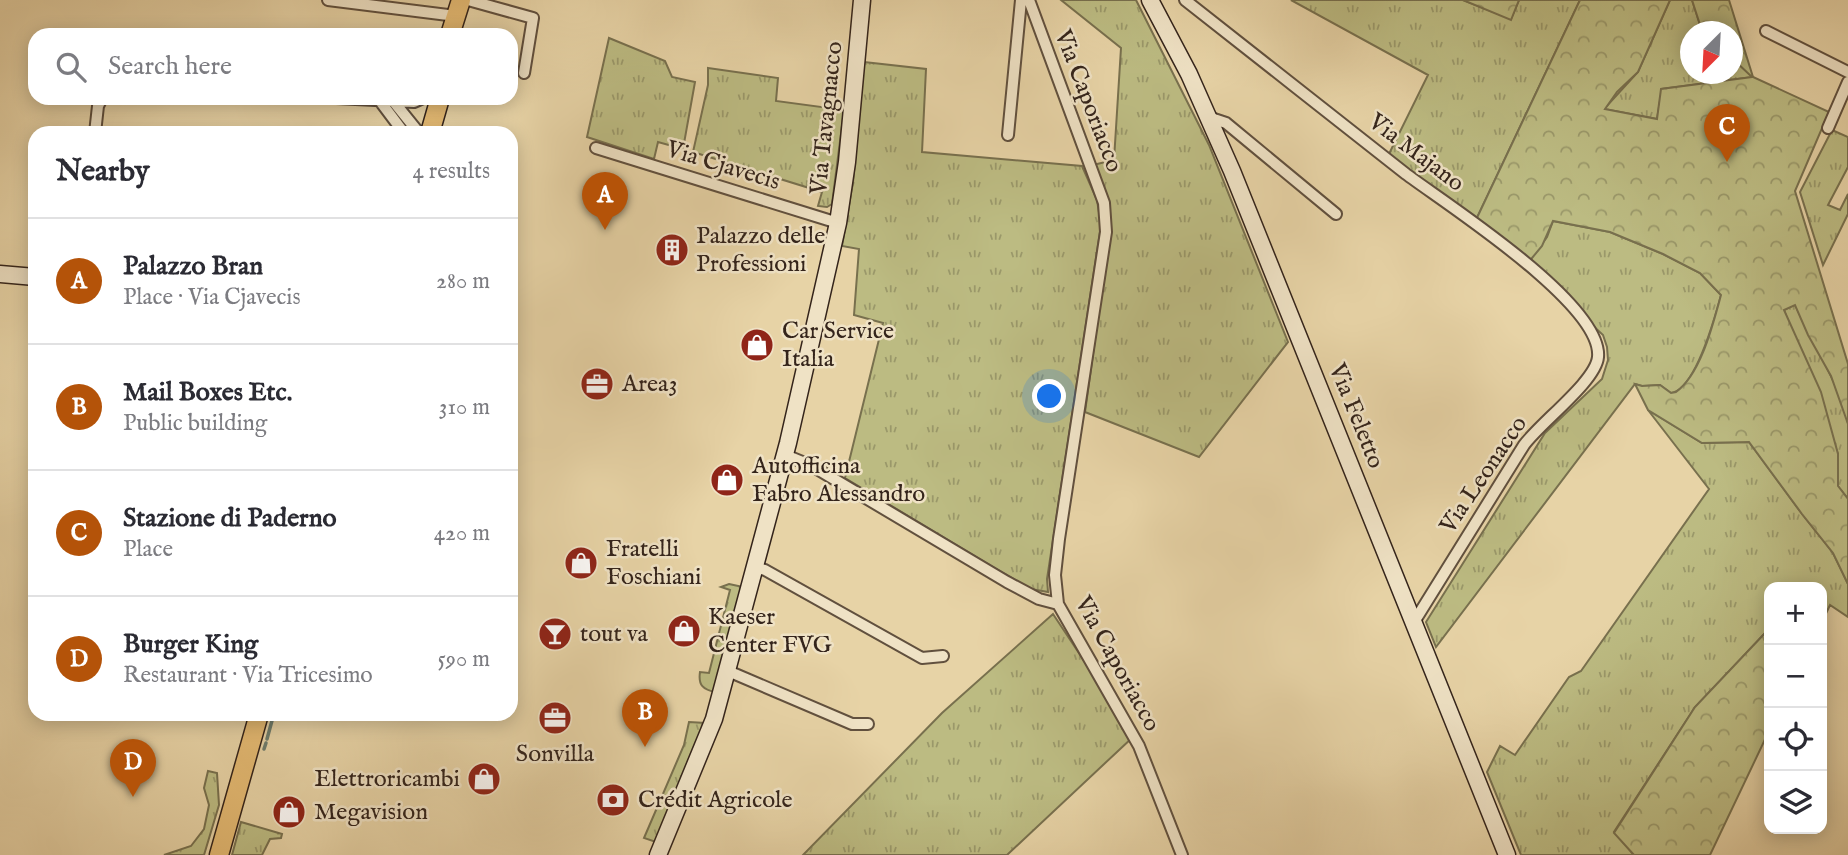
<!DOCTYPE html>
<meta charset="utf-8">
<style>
:root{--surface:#fff;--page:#f7f7f7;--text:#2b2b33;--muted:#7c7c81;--line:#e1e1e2;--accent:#b45309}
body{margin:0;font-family:"IM FELL English",serif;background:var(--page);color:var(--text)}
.controls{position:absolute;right:21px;bottom:21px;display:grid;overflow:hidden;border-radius:14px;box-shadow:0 4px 18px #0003}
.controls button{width:63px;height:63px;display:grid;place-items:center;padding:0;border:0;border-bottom:2px solid var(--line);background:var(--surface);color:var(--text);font:35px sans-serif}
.compass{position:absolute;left:1680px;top:21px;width:63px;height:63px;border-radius:50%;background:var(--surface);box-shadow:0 4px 18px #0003;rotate:204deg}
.you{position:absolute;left:1050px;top:397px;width:24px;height:24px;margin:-18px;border:5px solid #fff;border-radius:50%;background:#1a73e8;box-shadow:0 0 0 10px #1a73e833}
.badge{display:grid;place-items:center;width:46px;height:46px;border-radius:50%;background:var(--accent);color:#fff;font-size:23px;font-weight:700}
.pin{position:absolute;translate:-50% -58px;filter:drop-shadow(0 2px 4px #0008)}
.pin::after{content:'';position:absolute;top:37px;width:24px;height:21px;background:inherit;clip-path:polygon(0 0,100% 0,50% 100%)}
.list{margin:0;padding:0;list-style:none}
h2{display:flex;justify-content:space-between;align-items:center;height:91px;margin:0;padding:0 28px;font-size:30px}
h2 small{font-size:23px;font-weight:400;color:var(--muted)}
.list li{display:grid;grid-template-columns:46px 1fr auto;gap:21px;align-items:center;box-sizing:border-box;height:126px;padding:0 28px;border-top:2px solid var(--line)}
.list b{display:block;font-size:26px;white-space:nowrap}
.list p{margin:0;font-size:23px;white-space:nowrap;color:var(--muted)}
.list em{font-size:23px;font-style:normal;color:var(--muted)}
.icon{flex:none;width:38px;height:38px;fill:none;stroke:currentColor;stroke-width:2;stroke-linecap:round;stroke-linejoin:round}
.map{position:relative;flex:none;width:1848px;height:855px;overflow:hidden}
.search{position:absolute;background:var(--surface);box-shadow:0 4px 18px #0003;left:28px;top:28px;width:490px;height:77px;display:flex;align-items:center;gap:18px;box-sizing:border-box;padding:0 24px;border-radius:21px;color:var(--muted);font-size:26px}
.panel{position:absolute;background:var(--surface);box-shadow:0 4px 18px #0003;left:28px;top:126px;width:490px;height:595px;border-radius:21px}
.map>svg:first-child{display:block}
</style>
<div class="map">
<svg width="1848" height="855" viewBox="0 0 1848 855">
<defs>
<pattern id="grass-tufts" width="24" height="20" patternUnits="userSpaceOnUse" patternTransform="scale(1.75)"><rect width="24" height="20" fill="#bcbb82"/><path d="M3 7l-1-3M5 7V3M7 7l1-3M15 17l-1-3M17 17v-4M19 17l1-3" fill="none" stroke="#9a986a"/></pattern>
<pattern id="forest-crowns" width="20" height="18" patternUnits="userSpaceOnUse" patternTransform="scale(1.75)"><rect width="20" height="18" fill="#bcbb82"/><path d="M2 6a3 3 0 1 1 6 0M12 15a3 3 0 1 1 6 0" fill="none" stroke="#9a986a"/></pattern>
</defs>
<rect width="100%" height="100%" fill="#e7d3a6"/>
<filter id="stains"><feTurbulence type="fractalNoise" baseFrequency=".00286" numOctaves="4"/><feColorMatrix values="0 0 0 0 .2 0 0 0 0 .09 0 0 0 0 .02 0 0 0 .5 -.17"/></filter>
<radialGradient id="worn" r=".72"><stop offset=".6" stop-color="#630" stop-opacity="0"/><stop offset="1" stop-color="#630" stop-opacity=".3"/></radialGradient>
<!-- grass -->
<path fill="url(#grass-tufts)" stroke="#78704e" stroke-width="2" d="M1061,0H1136L1209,145L1288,342L1199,457L1085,412L1111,224L1107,198L1093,165L1114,160L1121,48Z
M1291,0H1463L1511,19L1519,0H1580L1475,222L1387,158L1428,75Z
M1670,0H1692L1702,31L1690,32V74H1732L1733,59L1753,77L1662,89L1657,119L1604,109L1638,72Z
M609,38L665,61L672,77L695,82L683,149L658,142L654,159L587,137Z
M864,62L926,69L922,152L1082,166L1097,200L1101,225L1047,579L1048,592L1031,589L993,567L845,478L883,323L854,315L859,249L842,246L853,182Z
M708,68L778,78L776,101L844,110L832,204L827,207L818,206L822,192L693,152L708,85Z
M1832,130L1848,137V167L1828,205L1840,210L1848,194V214L1823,265L1800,192Z
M1553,221L1610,232L1663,254L1700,273L1721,295C1715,317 1696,389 1671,393L1660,385L1642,386L1635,384L1436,647L1426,622L1545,433L1602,379L1608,360L1607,347L1603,335L1527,264L1547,237Z
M1795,304C1811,343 1839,381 1848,423C1848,443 1848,477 1848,499L1838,486V454L1784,310Z
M1648,410L1702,443L1749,442L1802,514L1833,553L1848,584V617L1830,605L1822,622V587H1769V632L1767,631L1695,707L1614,832L1634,855H1521L1487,772L1500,746L1515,755L1569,677L1581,671L1709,489Z
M729,584L743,587L716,692C703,690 698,685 700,672L709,673L730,590L721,587Z
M1053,614L1134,736L1007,855H803L942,713Z
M689,722L705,723L656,842L644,838L684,745Z
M208,771L217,773L219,805L204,855H164L191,846L204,829L209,805L204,788Z
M241,822L282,834L281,838L270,839L262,855H232Z"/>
<!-- forest -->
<path fill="url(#forest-crowns)" stroke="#78704e" stroke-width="2" d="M1463,0H1519L1511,20Z
M1580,0H1670L1638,72L1617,92L1605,109L1657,119L1661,89L1752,77L1733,59L1732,32L1702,31L1692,0H1729L1753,77L1829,112L1795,191L1848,364V424L1831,376L1808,335L1795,305L1784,310L1821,392L1838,454V486L1848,499V584L1833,553L1802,514L1749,442L1702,443L1648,410L1635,384L1642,386L1660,385L1671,393L1676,392C1701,374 1713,324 1721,295L1700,273L1663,254L1610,232L1553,221L1542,246L1527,264L1475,222Z
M1767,631L1769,632V731L1710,855H1634L1614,833L1695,707Z"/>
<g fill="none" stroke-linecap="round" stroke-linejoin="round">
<!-- stream -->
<path stroke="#6f7d6d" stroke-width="3.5" d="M267,739L273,717
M264,749L266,743"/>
<defs>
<path id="street" d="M328,0L456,16
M468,0L533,18L524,73
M1029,0L1104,203L1106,232L1059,539L1055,575L1058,604L1139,746L1182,855
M1185,0C1259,58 1332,116 1406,174C1446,204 1603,304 1598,357C1596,381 1541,422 1524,445L1414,622
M1766,31L1848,72
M336,98L414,102L423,98
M380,101L404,133
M394,102L419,133
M1208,117L1226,123L1336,214
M1828,128L1848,82
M95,133L98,106L102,98
M1008,135L1021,0
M596,148L838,223
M785,455L812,466L1007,582L1039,599L1058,604
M754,567L765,570L922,658L943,656
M728,671L852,724H868"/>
<path id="secondary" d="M1150,0L1189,74L1232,171L1507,855
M0,274L35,277
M658,855L714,719L788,443L838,223L847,162L862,0"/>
<path id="primary" d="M450,35L461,0
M430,133L440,98
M219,855L259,714"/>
</defs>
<!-- street casing -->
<use href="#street" stroke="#61503e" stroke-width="14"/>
<!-- secondary casing -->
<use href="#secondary" stroke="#34241b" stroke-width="19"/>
<!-- primary casing -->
<use href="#primary" stroke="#34241b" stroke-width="21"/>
<!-- street -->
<use href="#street" stroke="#efe2c5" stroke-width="10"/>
<!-- secondary -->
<use href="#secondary" stroke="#efe2c5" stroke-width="16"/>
<!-- primary -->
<use href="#primary" stroke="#e4ba73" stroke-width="18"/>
</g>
<!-- icons -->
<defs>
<symbol id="building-disc" viewBox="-11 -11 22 22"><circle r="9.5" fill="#8f2418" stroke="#efe2c5"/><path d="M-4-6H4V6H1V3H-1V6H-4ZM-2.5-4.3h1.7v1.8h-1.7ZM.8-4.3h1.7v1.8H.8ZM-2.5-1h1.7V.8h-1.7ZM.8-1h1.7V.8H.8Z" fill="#fff"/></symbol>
<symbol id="shop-disc" viewBox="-11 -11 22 22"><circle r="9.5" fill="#8f2418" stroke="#efe2c5"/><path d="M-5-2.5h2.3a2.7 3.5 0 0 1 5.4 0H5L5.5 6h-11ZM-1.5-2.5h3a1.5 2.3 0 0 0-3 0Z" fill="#fff"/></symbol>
<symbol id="office-disc" viewBox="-11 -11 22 22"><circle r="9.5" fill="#8f2418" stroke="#efe2c5"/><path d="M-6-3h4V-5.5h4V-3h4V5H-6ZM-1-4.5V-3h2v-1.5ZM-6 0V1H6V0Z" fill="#fff"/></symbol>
<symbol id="bar-disc" viewBox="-11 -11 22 22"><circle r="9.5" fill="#8f2418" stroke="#efe2c5"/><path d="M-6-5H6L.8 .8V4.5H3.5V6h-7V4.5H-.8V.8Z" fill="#fff"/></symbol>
<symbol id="bank-disc" viewBox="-11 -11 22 22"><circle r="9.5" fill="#8f2418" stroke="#efe2c5"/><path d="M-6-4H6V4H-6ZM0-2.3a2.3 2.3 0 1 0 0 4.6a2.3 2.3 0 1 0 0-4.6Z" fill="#fff"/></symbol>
</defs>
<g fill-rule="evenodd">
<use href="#building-disc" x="653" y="231" width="38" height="38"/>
<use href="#shop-disc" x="738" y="326" width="38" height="38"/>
<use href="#office-disc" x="578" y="365" width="38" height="38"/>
<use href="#shop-disc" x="708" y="461" width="38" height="38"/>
<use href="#shop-disc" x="562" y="544" width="38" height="38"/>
<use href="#shop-disc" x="665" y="612" width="38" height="38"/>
<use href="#bar-disc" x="536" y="615" width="38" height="38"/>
<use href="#office-disc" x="536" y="699" width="38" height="38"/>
<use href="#shop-disc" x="465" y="760" width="38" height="38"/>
<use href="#bank-disc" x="594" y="781" width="38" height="38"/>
<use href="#shop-disc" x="270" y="793" width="38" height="38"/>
</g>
<g text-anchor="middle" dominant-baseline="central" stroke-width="5" stroke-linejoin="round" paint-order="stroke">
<!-- street labels -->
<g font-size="24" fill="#34241b" stroke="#efe2c5">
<text transform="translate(1088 101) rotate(69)">Via Caporiacco</text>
<text transform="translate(827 118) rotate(-84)">Via Tavagnacco</text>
<text transform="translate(1416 153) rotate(37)">Via Majano</text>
<text transform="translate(723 166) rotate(17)">Via Cjavecis</text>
<text transform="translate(1356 416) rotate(68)">Via Feletto</text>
<text transform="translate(1484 475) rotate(-56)">Via Leonacco</text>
<text transform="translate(1117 664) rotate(61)">Via Caporiacco</text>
</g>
<!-- poi labels -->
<g font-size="24" fill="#34241b" stroke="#efe2c5" text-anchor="start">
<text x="696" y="236">Palazzo delle<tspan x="696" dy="28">Professioni</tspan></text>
<text x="782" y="331">Car Service<tspan x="782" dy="28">Italia</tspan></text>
<text x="622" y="384">Area3</text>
<text x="752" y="466">Autofficina<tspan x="752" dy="28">Fabro Alessandro</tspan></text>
<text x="606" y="549">Fratelli<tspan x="606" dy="28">Foschiani</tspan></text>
<text x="708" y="617">Kaeser<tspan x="708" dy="28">Center FVG</tspan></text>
<text x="580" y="634">tout va</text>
<text x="555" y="754" text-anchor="middle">Sonvilla</text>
<text x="460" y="779" text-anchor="end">Elettroricambi</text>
<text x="638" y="800">Crédit Agricole</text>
<text x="314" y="812">Megavision</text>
</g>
</g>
<rect width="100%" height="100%" filter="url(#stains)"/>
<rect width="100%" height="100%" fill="url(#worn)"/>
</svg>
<div class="controls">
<button>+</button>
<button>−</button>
<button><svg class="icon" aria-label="locate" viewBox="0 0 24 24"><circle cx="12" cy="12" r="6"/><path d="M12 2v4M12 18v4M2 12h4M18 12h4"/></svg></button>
<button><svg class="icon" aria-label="layers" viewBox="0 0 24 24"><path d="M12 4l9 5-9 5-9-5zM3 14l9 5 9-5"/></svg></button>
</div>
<svg class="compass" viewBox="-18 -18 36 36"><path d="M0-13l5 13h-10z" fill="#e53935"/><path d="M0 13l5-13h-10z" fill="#7c7c81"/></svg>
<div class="you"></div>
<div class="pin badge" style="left:605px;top:230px">A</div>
<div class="pin badge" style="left:645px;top:747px">B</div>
<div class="pin badge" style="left:1727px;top:162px">C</div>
<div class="pin badge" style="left:133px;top:797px">D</div>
<div class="search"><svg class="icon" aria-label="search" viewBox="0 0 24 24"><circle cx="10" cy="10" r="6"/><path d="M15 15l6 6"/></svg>Search here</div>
<section class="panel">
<h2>Nearby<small>4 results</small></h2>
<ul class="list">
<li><span class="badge">A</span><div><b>Palazzo Bran</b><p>Place · Via Cjavecis</p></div><em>280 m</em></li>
<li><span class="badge">B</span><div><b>Mail Boxes Etc.</b><p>Public building</p></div><em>310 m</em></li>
<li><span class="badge">C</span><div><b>Stazione di Paderno</b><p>Place</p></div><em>420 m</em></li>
<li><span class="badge">D</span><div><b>Burger King</b><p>Restaurant · Via Tricesimo</p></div><em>590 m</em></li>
</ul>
</section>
</div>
